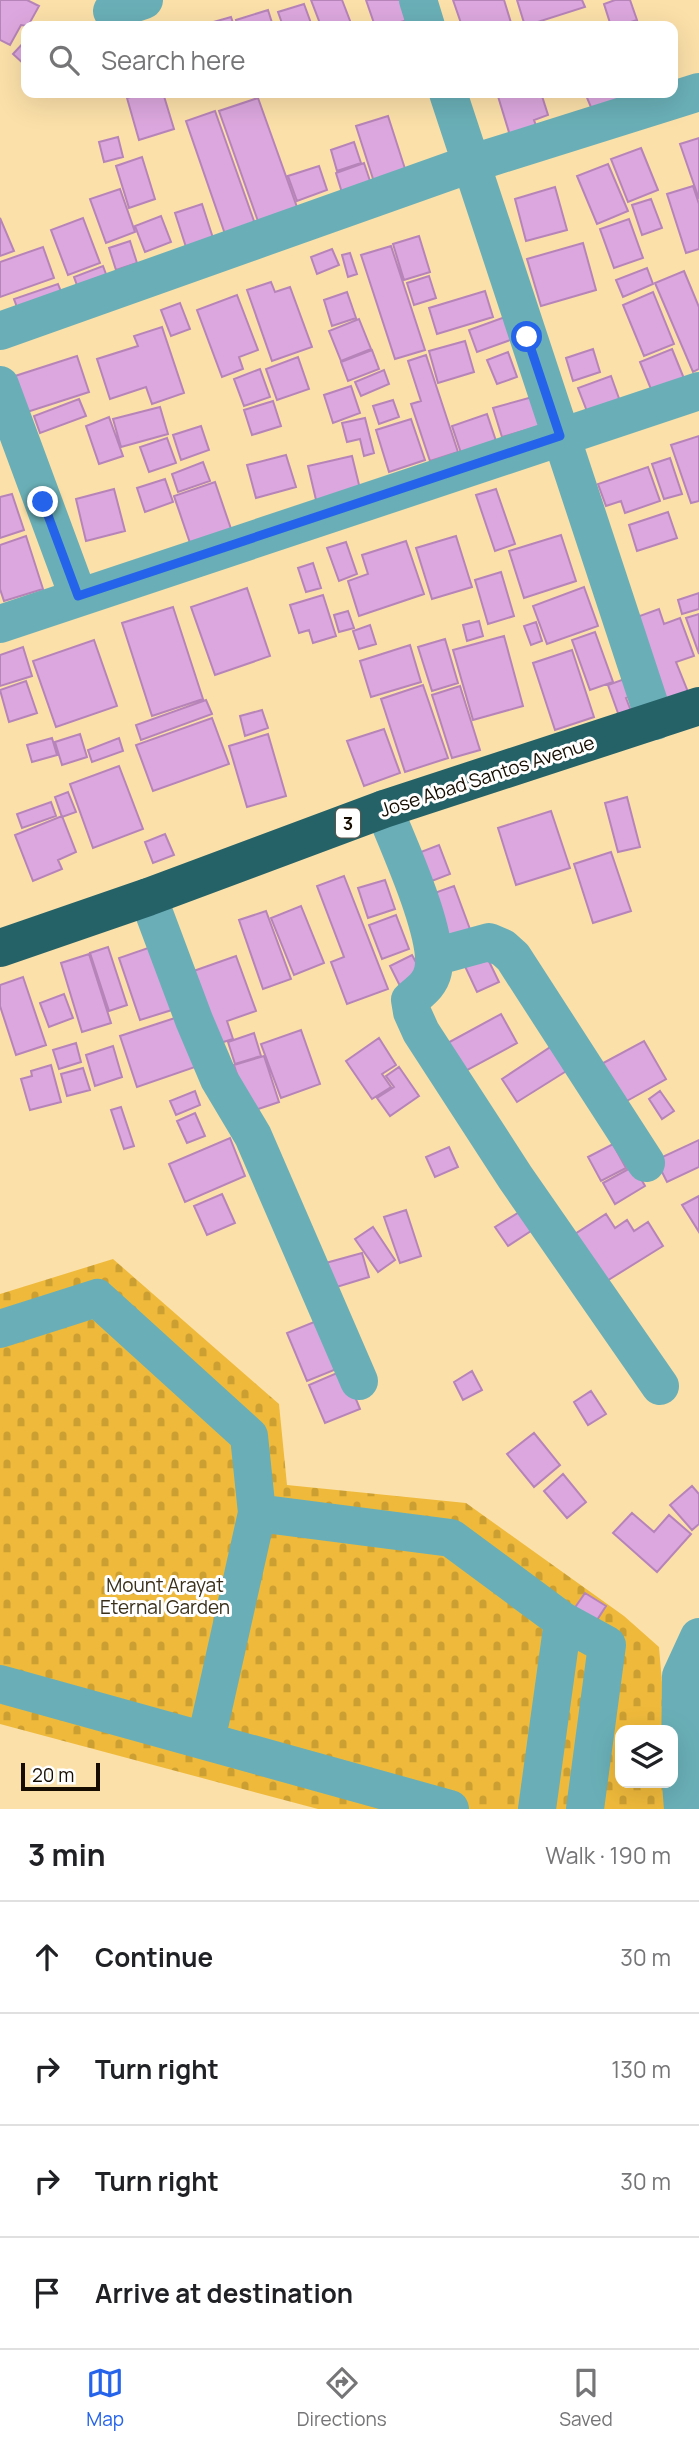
<!DOCTYPE html>
<meta charset="utf-8">
<style>
:root{--surface:#fff;--page:#f6f6f6;--text:#202124;--muted:#757577;--line:#e0e0e0;--accent:#2563eb}
body{margin:0;font-family:Manrope,sans-serif;background:var(--page);color:var(--text)}
.controls{position:absolute;right:21px;bottom:21px;display:grid;overflow:hidden;border-radius:14px;box-shadow:0 7px 28px #0002}
.controls button{width:63px;height:63px;display:grid;place-items:center;padding:0;border:0;border-bottom:2px solid var(--line);background:var(--surface);color:var(--text);font:35px sans-serif}
.scale{position:absolute;left:21px;bottom:18px;width:79px;box-sizing:border-box;padding-left:7px;border:4px solid #160d00;border-top:0;font-size:19px;line-height:24px;white-space:nowrap;color:#160d00;-webkit-text-stroke:5px #fff;paint-order:stroke}
.stop{position:absolute;width:21px;height:21px;margin:-16px;border:5px solid #2563eb;border-radius:50%;background:#fff}
.stop.end{background:#2563eb;border-color:#fff;box-shadow:0 2px 7px #0008}
.list{margin:0;padding:0;list-style:none}
h2{display:flex;justify-content:space-between;align-items:center;height:91px;margin:0;padding:0 28px;font-size:30px}
h2 small{font-size:23px;font-weight:400;color:var(--muted)}
.list li{display:grid;grid-template-columns:46px 1fr auto;gap:21px;align-items:center;box-sizing:border-box;height:112px;padding:0 28px;border-top:2px solid var(--line)}
.list b{display:block;font-size:26px;white-space:nowrap}
.list em{font-size:23px;font-style:normal;color:var(--muted)}
.icon{flex:none;width:38px;height:38px;fill:none;stroke:currentColor;stroke-width:2;stroke-linecap:round;stroke-linejoin:round}
.map{position:relative;flex:none;width:699px;height:1809px;overflow:hidden}
.search{position:absolute;background:var(--surface);box-shadow:0 7px 28px #0002;left:21px;right:21px;top:21px;height:77px;display:flex;align-items:center;gap:18px;box-sizing:border-box;padding:0 24px;border-radius:14px;color:var(--muted);font-size:26px}
.sheet{height:539px;background:var(--surface)}
nav{display:flex;justify-content:space-around;align-items:center;box-sizing:border-box;height:98px;border-top:2px solid var(--line);background:var(--surface);font-size:19px;color:var(--muted)}
nav a{display:grid;justify-items:center;gap:4px}
nav .on{color:var(--accent)}
.map>svg:first-child{display:block}
</style>
<div class="map">
<svg width="699" height="1809" viewBox="0 0 699 1809">
<defs>
<pattern id="cemetery-stones" width="16" height="16" patternUnits="userSpaceOnUse" patternTransform="scale(1.75)"><rect width="16" height="16" fill="#efba3b"/><path d="M2 7V4a2 2 0 0 1 4 0v3zM10 15v-3a2 2 0 0 1 4 0v3z" fill="#cc9f32"/></pattern>
</defs>
<rect width="100%" height="100%" fill="#fbe0a9"/>
<!-- cemetery -->
<path fill="url(#cemetery-stones)" d="M113,1259L279,1404L287,1485L466,1503L624,1616L659,1647L666,1730H620V1783H671L673,1809H318L0,1724V1294Z"/>
<!-- building -->
<path fill="#dca7de" stroke="#b784b9" stroke-width="2" d="M0,0H27L39,6L28,26L21,25L10,45L0,40Z
M311,0H342L352,26H321Z
M366,0H401L407,20L388,26H375Z
M453,0H504L512,26H462Z
M517,0H582L585,7L525,26Z
M615,0H630L637,20L619,26H611L604,4Z
M304,4L312,26H283L278,12Z
M268,10L273,26H238L236,20Z
M231,17L234,26H203V25Z
M26,40V66L13,54Z
M145,93H163L174,129L139,140L127,98Z
M497,93H541L548,115L534,120L539,134L512,142Z
M585,93H629L631,99L593,112Z
M258,98L298,210L259,224L219,111Z
M215,111L255,224L225,234L186,121Z
M388,116L407,175L375,185L356,126Z
M118,137L123,157L104,162L99,142Z
M699,138V199L680,144Z
M354,142L361,163L337,171L331,150Z
M641,148L658,190L628,202L611,159Z
M142,157L155,199L129,208L116,166Z
M364,163L372,187L343,196L336,173Z
M608,164L628,211L597,224L577,176Z
M319,166L327,190L297,201L288,176Z
M693,186L699,204V249L686,253L667,194Z
M555,187L567,230L526,241L515,199Z
M120,189L135,232L106,243L90,199Z
M651,199L662,228L642,235L632,205Z
M202,204L213,238L186,247L175,213Z
M161,216L171,242L145,252L135,226Z
M0,218L14,251L0,256Z
M83,218L100,263L68,275L51,230Z
M629,219L643,258L614,268L600,229Z
M419,236L430,272L404,280L393,244Z
M130,241L137,263L116,270L109,248Z
M583,243L596,290L541,306L527,259Z
M391,246L425,350L395,359L361,255Z
M43,247L54,278L0,297V262Z
M332,249L339,265L317,274L311,257Z
M350,253L357,274L348,277L342,255Z
M103,266L110,285L81,296L74,277Z
M647,268L653,284L623,297L616,280Z
M684,271L699,307V369L693,372L655,283Z
M429,276L436,298L414,305L407,283Z
M271,282L275,292L290,287L312,347L272,361L247,290Z
M58,284L65,302L21,318L14,299Z
M485,291L493,317L437,334L429,308Z
M347,292L356,318L332,326L324,300Z
M653,292L674,344L644,356L623,305Z
M237,295L258,350L239,357L243,369L222,377L197,310Z
M180,303L190,329L171,336L161,310Z
M505,317L513,339L477,352L469,330Z
M359,319L371,349L341,361L329,331Z
M162,327L184,393L152,404L146,387L110,399L97,359L138,346L134,336Z
M465,341L474,372L438,383L429,351Z
M593,349L600,372L573,381L566,358Z
M672,349L687,386L655,399L640,362Z
M372,350L379,369L348,381L341,362Z
M508,352L517,377L497,384L487,360Z
M426,355L458,452L430,461L411,404L421,401L408,361Z
M77,356L89,392L24,413L12,377Z
M298,357L309,389L277,400L266,369Z
M260,369L270,397L244,406L234,379Z
M384,370L389,384L361,396L355,382Z
M611,376L622,407L590,419L578,388Z
M351,386L360,413L333,423L324,395Z
M536,396L544,425L502,437L493,408Z
M79,399L86,416L40,433L34,416Z
M393,400L399,417L379,424L373,406Z
M273,401L281,426L252,435L244,410Z
M160,407L168,434L121,447L113,419Z
M487,414L498,447L463,459L452,426Z
M109,417L123,456L99,464L86,426Z
M365,418L374,453L364,456L360,439L347,442L342,423Z
M411,419L425,460L389,472L376,430Z
M201,426L209,450L181,460L173,435Z
M699,436V501L691,503L671,445Z
M167,438L176,463L149,472L140,447Z
M286,455L296,487L256,498L247,465Z
M352,456L361,493L317,504L308,466Z
M670,458L682,494L664,499L652,464Z
M203,462L210,481L178,492L172,474Z
M648,467L660,501L625,513L621,501L606,506L598,484Z
M165,479L173,502L145,512L137,488Z
M215,482L231,529L190,543L174,496Z
M114,489L125,531L86,541L76,499Z
M496,489L515,544L495,551L476,495Z
M12,494L24,530L0,538V497Z
M668,512L677,538L637,551L629,525Z
M561,535L576,581L524,598L509,551Z
M26,536L43,589L4,601L0,589V545Z
M456,536L472,587L432,599L416,548Z
M406,541L424,594L359,616L348,581L368,574L362,555Z
M346,542L357,574L339,581L327,548Z
M313,563L321,588L306,592L298,568Z
M501,572L514,616L488,624L475,580Z
M584,587L598,626L547,644L533,606Z
M247,588L270,656L215,675L191,607Z
M699,593V609L682,614L678,600Z
M323,595L336,636L313,643L309,630L299,633L290,605Z
M173,607L203,699L152,716L122,623Z
M659,609L664,624L680,618L694,656L676,662L688,692L666,701L634,618Z
M348,611L354,628L339,632L334,615Z
M699,614V654L686,618Z
M479,621L483,636L467,641L463,625Z
M536,622L542,641L531,645L524,626Z
M370,625L376,644L359,649L353,631Z
M595,632L613,682L590,690L572,640Z
M504,636L523,706L473,720L453,650Z
M445,639L458,683L432,691L418,647Z
M94,640L117,706L56,727L33,661Z
M410,645L421,682L371,697L360,661Z
M23,647L32,676L0,686V655Z
M572,650L594,717L555,730L533,663Z
M630,677L636,694L626,698L631,711L619,716L608,685Z
M26,681L37,713L9,722L0,690Z
M423,685L448,758L405,772L381,699Z
M460,686L480,750L452,758L432,695Z
M206,700L212,714L141,740L136,725Z
M262,710L268,728L245,736L240,716Z
M212,718L229,764L153,791L136,745Z
M384,729L400,773L364,786L347,741Z
M80,734L87,757L62,765L55,742Z
M268,734L286,796L247,807L229,746Z
M52,738L57,755L32,762L27,745Z
M119,738L123,751L92,762L88,750Z
M119,766L143,829L93,848L70,784Z
M68,792L76,812L62,817L55,797Z
M627,797L640,847L618,852L605,803Z
M51,802L56,816L22,828L17,814Z
M551,811L570,868L516,885L498,828Z
M62,816L76,852L58,860L62,869L33,881L15,835Z
M165,834L174,855L153,863L145,842Z
M439,845L450,874L424,884L413,855Z
M611,852L631,911L593,923L574,864Z
M344,876L388,989L347,1004L331,962L344,957L317,886Z
M385,880L395,909L368,918L358,888Z
M454,886L471,932L442,943L426,896Z
M301,906L324,963L294,975L271,918Z
M266,911L291,979L263,989L239,920Z
M396,915L409,949L382,959L369,925Z
M154,946L175,1009L140,1020L119,958Z
M108,947L127,1005L109,1011L90,953Z
M483,949L499,982L477,992L462,960Z
M89,954L111,1023L82,1032L61,963Z
M412,955L424,977L401,988L390,966Z
M236,956L256,1011L227,1021L233,1039L207,1047L188,973Z
M23,977L46,1045L16,1055L0,1006V985Z
M64,994L73,1018L49,1027L40,1003Z
M501,1014L517,1043L460,1074L444,1045Z
M181,1016L198,1066L137,1087L120,1036Z
M301,1030L320,1084L281,1098L261,1044Z
M254,1033L261,1056L235,1064L228,1042Z
M379,1038L396,1065L382,1074L391,1087L372,1099L346,1061Z
M644,1041L666,1079L616,1107L594,1068Z
M76,1043L81,1062L59,1069L53,1050Z
M113,1046L122,1077L95,1086L86,1055Z
M552,1046L568,1070L517,1102L502,1079Z
M264,1056L279,1102L249,1112L234,1065Z
M51,1065L61,1102L30,1110L21,1079L32,1076L31,1071Z
M399,1067L419,1096L390,1116L377,1098L394,1087L386,1076Z
M83,1068L90,1090L67,1096L61,1074Z
M195,1091L200,1105L176,1115L170,1101Z
M660,1091L674,1111L662,1119L649,1099Z
M121,1107L134,1146L124,1149L111,1110Z
M195,1113L205,1136L187,1143L177,1121Z
M230,1138L245,1176L185,1202L169,1164Z
M699,1140V1167L667,1182L656,1160Z
M613,1144L626,1168L601,1181L588,1157Z
M449,1147L458,1167L435,1177L426,1157Z
M634,1166L645,1186L615,1204L603,1183Z
M222,1194L235,1223L207,1235L194,1206Z
M699,1196V1232L682,1205Z
M406,1210L421,1256L400,1263L384,1217Z
M521,1211L534,1229L508,1246L495,1227Z
M606,1214L615,1228L627,1220L634,1231L648,1222L663,1246L597,1287L575,1234Z
M373,1227L395,1260L378,1272L355,1239Z
M362,1253L369,1277L330,1289L322,1264Z
M319,1320L339,1368L307,1381L287,1333Z
M344,1370L360,1409L325,1423L309,1385Z
M472,1371L482,1390L463,1400L454,1382Z
M591,1391L606,1414L588,1425L574,1402Z
M534,1433L560,1465L534,1487L507,1454Z
M563,1474L586,1502L567,1518L544,1491Z
M692,1486L699,1494V1524L692,1530L670,1505Z
M632,1513L654,1532L669,1515L691,1534L657,1572L613,1533Z
M585,1593L606,1606L595,1623L574,1609Z"/>
<g fill="none" stroke-linecap="round" stroke-linejoin="round">
<!-- minor -->
<path stroke="#6aafb7" stroke-width="38" d="M418,0L426,26
M112,11L144,0
M448,93L655,721
M0,331L470,164L699,92
M0,385L78,596
M0,624L699,391
M384,809C398,844 441,937 433,971C430,985 420,991 410,1000L412,1012L421,1032L515,1177L660,1386
M148,897L194,1020L219,1079L253,1136L359,1381
M434,957L489,942L503,948L513,957L646,1163
M0,1329L97,1298L249,1436L257,1513L206,1740
M257,1513L451,1538L563,1621L607,1645L585,1809
M0,1684L450,1809
M537,1809L563,1621
M683,1809L680,1770L681,1676L699,1637"/>
<!-- highway -->
<path stroke="#256268" stroke-width="38" d="M0,948L148,897L384,809L699,706"/>
</g>
<g fill="none" stroke-linecap="round" stroke-linejoin="round">
<!-- route -->
<path stroke="#2563eb" stroke-width="9" d="M43,502L78,596L560,436L527,337"/>
</g>
<g text-anchor="middle" dominant-baseline="central" stroke-width="6" stroke-linejoin="round" paint-order="stroke">
<!-- shield labels -->
<rect fill="#fff" stroke="#5c564c" stroke-width="2" x="336" y="808.5" width="24" height="29" rx="5"/>
<g font-size="18" font-weight="bold" fill="#160d00">
<text x="348" y="823">3</text>
</g>
<!-- street labels -->
<g font-size="19" fill="#160d00" stroke="#fff">
<text transform="translate(487 776) rotate(-18)">Jose Abad Santos Avenue</text>
</g>
<!-- park labels -->
<g font-size="19" fill="#3a301a" stroke="#fff">
<text x="165" y="1585">Mount Arayat<tspan x="165" dy="22">Eternal Garden</tspan></text>
</g>
</g>
</svg>
<div class="controls">
<button><svg class="icon" aria-label="layers" viewBox="0 0 24 24"><path d="M12 4l9 5-9 5-9-5zM3 14l9 5 9-5"/></svg></button>
</div>
<div class="scale">20 m</div>
<div class="stop" style="left:527px;top:337px"></div>
<div class="stop end" style="left:43px;top:502px"></div>
<div class="search"><svg class="icon" aria-label="search" viewBox="0 0 24 24"><circle cx="10" cy="10" r="6"/><path d="M15 15l6 6"/></svg>Search here</div>
</div>
<section class="sheet">
<h2>3 min<small>Walk · 190 m</small></h2>
<ul class="list">
<li><svg class="icon" aria-label="ahead" viewBox="0 0 24 24"><path d="M12 20V5M6 11l6-6 6 6"/></svg><div><b>Continue</b></div><em>30 m</em></li>
<li><svg class="icon" aria-label="right" viewBox="0 0 24 24"><path d="M7 20v-9h11M14 6l5 5-5 5"/></svg><div><b>Turn right</b></div><em>130 m</em></li>
<li><svg class="icon" aria-label="right" viewBox="0 0 24 24"><path d="M7 20v-9h11M14 6l5 5-5 5"/></svg><div><b>Turn right</b></div><em>30 m</em></li>
<li><svg class="icon" aria-label="arrive" viewBox="0 0 24 24"><path d="M6 21V4h12l-3 4 3 4H6"/></svg><div><b>Arrive at destination</b></div></li>
</ul>
</section>
<nav>
<a class="on"><svg class="icon" aria-label="map" viewBox="0 0 24 24"><path d="M3 6l6-2 6 2 6-2v14l-6 2-6-2-6 2zM9 4v14M15 6v14"/></svg>Map</a>
<a><svg class="icon" aria-label="directions" viewBox="0 0 24 24"><path d="M12 3l9 9-9 9-9-9zM9 14v-3h6M13 9l2 2-2 2"/></svg>Directions</a>
<a><svg class="icon" aria-label="saved" viewBox="0 0 24 24"><path d="M7 4h10v16l-5-4-5 4z"/></svg>Saved</a>
</nav>
